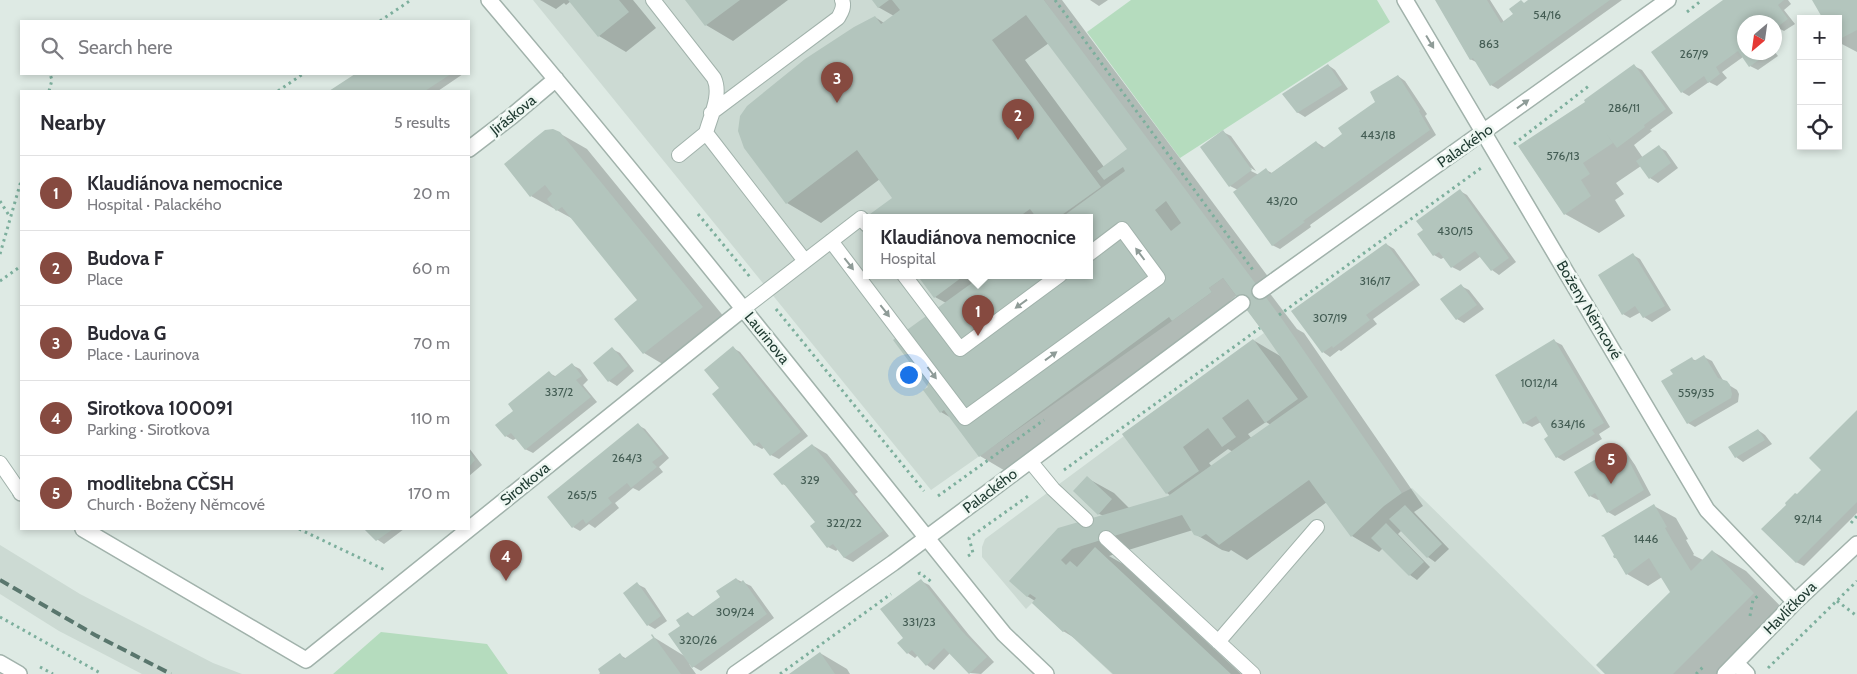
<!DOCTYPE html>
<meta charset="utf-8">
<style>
:root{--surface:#fff;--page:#f7f7f7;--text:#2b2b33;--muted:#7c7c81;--line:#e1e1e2;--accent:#864a40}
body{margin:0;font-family:Cabin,sans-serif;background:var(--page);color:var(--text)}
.controls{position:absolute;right:15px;top:15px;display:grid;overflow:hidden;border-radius:0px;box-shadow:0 2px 8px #0003}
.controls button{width:45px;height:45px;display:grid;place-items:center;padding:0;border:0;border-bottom:1px solid var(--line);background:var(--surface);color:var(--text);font:25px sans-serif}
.compass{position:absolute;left:1737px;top:15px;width:45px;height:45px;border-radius:50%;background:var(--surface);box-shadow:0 2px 8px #0003;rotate:209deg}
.you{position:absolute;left:908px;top:374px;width:18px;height:18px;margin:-12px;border:4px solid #fff;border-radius:50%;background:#1a73e8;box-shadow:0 0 0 8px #1a73e833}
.badge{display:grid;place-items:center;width:32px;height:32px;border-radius:50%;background:var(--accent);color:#fff;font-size:16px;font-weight:700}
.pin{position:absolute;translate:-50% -41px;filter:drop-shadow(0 1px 2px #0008)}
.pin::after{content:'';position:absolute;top:26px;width:18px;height:15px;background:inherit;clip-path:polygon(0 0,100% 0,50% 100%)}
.popup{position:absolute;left:863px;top:214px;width:230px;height:65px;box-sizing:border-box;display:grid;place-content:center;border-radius:0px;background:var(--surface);filter:drop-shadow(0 1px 4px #0005);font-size:16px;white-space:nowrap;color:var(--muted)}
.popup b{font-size:19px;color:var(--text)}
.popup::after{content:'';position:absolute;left:50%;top:100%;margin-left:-10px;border:10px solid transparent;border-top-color:var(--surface)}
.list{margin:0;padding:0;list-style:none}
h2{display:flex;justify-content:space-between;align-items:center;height:65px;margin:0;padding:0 20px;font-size:21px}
h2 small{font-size:16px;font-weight:400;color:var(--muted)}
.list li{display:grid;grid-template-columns:32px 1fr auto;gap:15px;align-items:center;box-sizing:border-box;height:75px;padding:0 20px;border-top:1px solid var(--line)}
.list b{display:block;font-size:19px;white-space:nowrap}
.list p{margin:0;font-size:16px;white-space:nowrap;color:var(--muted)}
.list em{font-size:16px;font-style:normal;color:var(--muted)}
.icon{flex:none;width:28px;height:28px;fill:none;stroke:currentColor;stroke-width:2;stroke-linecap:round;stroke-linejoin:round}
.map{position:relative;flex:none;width:1857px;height:674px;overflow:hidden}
.search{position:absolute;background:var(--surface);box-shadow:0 2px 8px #0003;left:20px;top:20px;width:450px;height:55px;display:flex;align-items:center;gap:12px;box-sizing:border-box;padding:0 18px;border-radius:0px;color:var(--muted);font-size:19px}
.panel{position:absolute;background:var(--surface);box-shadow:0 2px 8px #0003;left:20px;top:90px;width:450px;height:440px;border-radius:0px}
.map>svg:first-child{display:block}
</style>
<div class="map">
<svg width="1857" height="674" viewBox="0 0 1857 674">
<rect width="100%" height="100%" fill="#deeae4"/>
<!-- built -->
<path fill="#ccdad3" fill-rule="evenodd" d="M533,0H1044L1402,493L1412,488L1601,674H1112L1065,630L1063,632L1032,603L1026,609L982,557V547L985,539L1124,436L1122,434L1264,333L1223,278L1209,288L1212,292L1172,321L931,490ZM867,217H1089V275H867Z
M0,545L80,594L213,663L242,674H142L59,631L0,594Z"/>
<!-- green -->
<path fill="#b5dcbe" d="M1131,0H1377L1390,22L1180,158L1087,32Z
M381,632L487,644L508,674H333Z"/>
<!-- shadow -->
<path fill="#0003" fill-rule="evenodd" d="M540,0H633L656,28L626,52L599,36L571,1L566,5L564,3L556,9Z
M687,0H788L733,41L706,25Z
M873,0H1062L1275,286L1268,291L1297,329L1304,333L1423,506L1414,512L1449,549L1435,562L1428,557L1402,530L1398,534L1430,567L1417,580L1410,575L1383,548L1379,552L1352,536L1327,502L1247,560L1231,550L1229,552L1222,550L1195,534L1193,530L1109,556L1123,564L1241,674H1115L1078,640L1063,631L1035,601L1027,596L1011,581L1104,516L1099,514L1087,478L1114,493L1130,509L1171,496L1167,493L1124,434L1253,340L1282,357L1237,295L1230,301L1233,305L1200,329L1208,340L1019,479L980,456L953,419L941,412L930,387L946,303L935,297L918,275H1089V217H869L894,198L880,179L821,223L787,203L875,17L884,23L894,16L878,7ZM1049,43L1128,149L1104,167L1025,60ZM1266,422L1271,425L1252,439L1248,434ZM1228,449L1233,452L1212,467L1209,463Z
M1090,0H1108L1099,6Z
M1436,0H1490L1504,22L1530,0H1622L1498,89L1491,85L1478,63L1470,59Z
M1725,0H1788L1791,4L1784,10L1795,24L1784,31L1778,28L1774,30V22H1744V52H1774V51L1778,56L1758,70L1750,66L1743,57L1722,72L1727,78L1717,86L1709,82L1689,96L1682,92Z
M1813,0H1857V52L1838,42V19Z
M1328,65L1335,70L1348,89L1305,117L1297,112Z
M1634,66L1642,70L1673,113L1650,130L1652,131L1634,145L1643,158L1659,147L1666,151L1678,168L1658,183L1650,178L1641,166L1616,183L1624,194L1615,200L1625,216L1599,233L1565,214L1585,103Z
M356,74H463L438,91H331Z
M1398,76L1405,81L1427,114L1425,116L1436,135L1310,225L1311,227L1280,249L1272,245L1238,190L1230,186L1223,132L1231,136L1256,171L1247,166L1245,168L1259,175L1266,170L1272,173L1316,142L1325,148L1344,134L1377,102Z
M559,133L587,149L729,323L671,369L644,353L639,300L573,219L531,196Z
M1460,191L1467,195L1516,262L1499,275L1492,270L1481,256L1460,271L1452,267L1445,257L1441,259L1434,255L1424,230Z
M1386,244L1394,249L1420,285L1373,319L1377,324L1341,351L1339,350L1330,357L1323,352Z
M1633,255L1640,259L1671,310L1652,322L1644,317L1641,312L1630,318L1623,314Z
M1461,286L1469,290L1484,309L1464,323L1457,319Z
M1554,341L1562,345L1610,427L1599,434L1602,439L1564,461L1557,457L1550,437L1541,422L1532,427L1524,423Z
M733,348L740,352L808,436L779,459L771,455L765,447L762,449L755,445L720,388Z
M612,349L620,353L634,371L617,386L609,381L594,363Z
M1704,357L1712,361L1724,382L1737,390L1739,394L1738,402L1695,427L1688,423L1674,374L1692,359L1697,361Z
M572,365L580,369L588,380L583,385L597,402L533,453L525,449L517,438L513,440L506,436L515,411L549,373L557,377Z
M1857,412V513L1804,566L1796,562L1797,495L1823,470Z
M638,425L645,429L669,458L659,467L663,472L639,491L633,488L625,495L615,503L619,508L595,528L589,524L580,531L573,527Z
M1758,430L1765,435L1772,444L1743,462L1736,457Z
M812,445L827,454L858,492L855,494L889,536L853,562L845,558L838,549L836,551L828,547L817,522L789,487L783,484Z
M469,448L482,465L469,476Z
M1618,448L1626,452L1635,465L1651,495L1615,516L1608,512L1600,499L1598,500L1590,496Z
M1654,506L1676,518L1688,539L1686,540L1694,554L1693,555L1703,560L1712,551L1746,571L1788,614L1727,674H1607L1671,592L1662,577L1648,586L1627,574L1618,559L1615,558Z
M366,529H404L384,544L372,536Z
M736,579L751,586L774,618L701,671L689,664L696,674H601L620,655L627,659L655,638L686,657L682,626L688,613L694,617L722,598Z
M921,581L929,585L969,635L994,662L981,674L970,673L950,653L934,670L927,665L918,655L915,658L908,653Z
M637,584L645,588L667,621L655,629L648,625Z
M820,653L847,669L850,674H791Z"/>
<!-- building -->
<path fill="#b3c5bd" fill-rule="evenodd" d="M568,0H619L629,12L598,37Z
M685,0H740L705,26Z
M872,0H889L878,8Z
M892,0H1044L1282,319L1402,493L1384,506L1351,537L1309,480L1219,545L1206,534L1201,537L1194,535L1182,515L1072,549L1061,560L1066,565L1070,561L1077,567L1095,547L1231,674H1113L1065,630L1063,632L1032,603L1036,598L1030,594L1027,597L1009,581L1058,528L1168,496L1308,397L1264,333L1223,278L1209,288L1212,292L1172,321L1169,317L979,457L944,410L940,413L923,390L928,387L893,340L983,275H1089V217H1062L1125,171L1123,167L1104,180L1097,171L1127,149L1026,15L992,40L1101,187L1059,217H1036L1030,209L1023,214L1025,217H866L892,198L857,150L786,204L744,148L738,131L740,116L747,106L805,59L854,27L875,16L881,24L900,10ZM1166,201L1181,223L1171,231L1155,210Z
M1435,0H1487L1501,23L1513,14L1509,9L1521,0L1524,3L1528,0H1610L1490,86L1473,58L1470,60Z
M1723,0H1784L1778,5L1788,19L1776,28L1774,22H1744V52H1770L1749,67L1738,51L1716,67L1720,74L1708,83L1704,76L1681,93L1651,52Z
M1812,0H1857V30L1838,40V19H1823Z
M1328,64L1342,85L1297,113L1282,94Z
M1634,64L1666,109L1644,125L1645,127L1617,148L1605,132L1613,143L1583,163L1590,174L1581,180L1591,196L1564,215L1518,146L1585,102L1584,100Z
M355,74H451L425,91H329Z
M1398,75L1420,110L1419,111L1430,130L1303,221L1305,222L1272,246L1233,192L1266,168L1270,174L1316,141L1322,149L1342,134L1338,128L1375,102L1370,92Z
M553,129L560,132L703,307L643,354L614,319L637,300L562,207L556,211L547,199L552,194L545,185L530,197L504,164L535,138L545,130Z
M1223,130L1252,170L1229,187L1200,147Z
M1659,145L1671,163L1649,179L1636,161Z
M1460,189L1509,258L1491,271L1475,251L1451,268L1439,252L1433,256L1417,234L1423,230L1416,221Z
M1386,243L1414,280L1366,315L1370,320L1333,348L1332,346L1322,353L1291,311Z
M1633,253L1665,306L1643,318L1635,306L1622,315L1598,275Z
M917,275H965L934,298Z
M1461,284L1477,305L1456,320L1440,299Z
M1253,339L1298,399L1265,423L1248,399L1222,418L1236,437L1222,447L1208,428L1183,447L1199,471L1166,494L1122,434Z
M1554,339L1604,423L1592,430L1595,434L1556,458L1544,439L1548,436L1536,416L1523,424L1495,375Z
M733,346L801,432L770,456L759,442L754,446L712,394L719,388L704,370Z
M612,347L628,366L608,382L593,363Z
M1704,355L1718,378L1727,381L1730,385L1732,394L1731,398L1687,424L1661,381L1673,374L1670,370L1692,357L1694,361Z
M572,363L582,376L576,380L591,397L525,450L511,433L505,437L495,425L513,411L508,404L549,371L554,377Z
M1857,410V502L1796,563L1761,529L1786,505L1785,503L1795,493L1797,494L1821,470L1809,458Z
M638,423L663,454L652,462L657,467L631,488L627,483L617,491L608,498L612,503L586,524L583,519L572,528L547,497Z
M1758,429L1765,440L1735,458L1728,447Z
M812,444L883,531L844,558L833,544L827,548L810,526L815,522L784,484L782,485L773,474Z
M1618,446L1626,460L1628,459L1644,490L1607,513L1595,493L1589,497L1574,472Z
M469,450L475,460L469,467Z
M1087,476L1112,499L1098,515L1073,491Z
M1654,504L1667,527L1665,528L1673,542L1691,571L1712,550L1754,593L1673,674H1605L1596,665L1670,592L1649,558L1626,575L1616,558H1614L1613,556L1614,555L1604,537L1601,536Z
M1405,505L1442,544L1427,558L1389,519Z
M1386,523L1424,562L1409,576L1371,538Z
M364,529H393L376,541Z
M736,578L740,583L743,580L767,614L692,668L668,634L680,626L676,620L688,612L692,617L720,597L716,591Z
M921,579L961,630L987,657L969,674L944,648L926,666L912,650L907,654L897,643L903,638L880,609Z
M637,582L661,616L647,626L623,593Z
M652,634L681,674H599L600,673L598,669L620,653L624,659L653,638L651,635Z
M820,652L835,674H789Z"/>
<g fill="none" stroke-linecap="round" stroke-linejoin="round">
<defs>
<path id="lane" d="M653,0L714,78C722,95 710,117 706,133L805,261
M711,113L838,18C841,13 845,7 842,0
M679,155L706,133
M831,241L965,418L1158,278L1122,229L1089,254
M904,275L960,349L1060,275
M743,309L861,218L867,225
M1030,461L1053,489L1086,520
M0,463L20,492
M1106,538L1253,674
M1218,642L1317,527"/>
<path id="street" d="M489,0C665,207 833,422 1004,634L1046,674
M1405,0L1707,510L1795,602
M469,149L512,116L556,79
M1260,291L1668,0
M21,491V493
M83,529L306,660L743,309
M0,663L19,674
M1736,663L1747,674
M735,674L893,563L1242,303
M1725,674L1795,602L1857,544"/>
</defs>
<!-- lane casing -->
<use href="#lane" stroke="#a1b2ab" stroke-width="16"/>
<!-- street casing -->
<use href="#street" stroke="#a1b2ab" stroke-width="18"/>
<!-- path -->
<path stroke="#7daf9d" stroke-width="3" stroke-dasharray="2.5 4" stroke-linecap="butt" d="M1055,0L1253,270
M1687,12L1702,0
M380,21L411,0
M49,91L52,80L50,74
M278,91L303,74
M1514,144L1590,85
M0,201L10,217
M698,214L750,277
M0,254L21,181
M0,281L21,266
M776,309L924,491
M1279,315L1481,168
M1064,470L1260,328
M938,496L1044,420
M1851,523L1857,516
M299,529L385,570
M968,556L973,553L969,538L1031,494
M918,574L920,573L933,583
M1837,601L1857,616
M1750,616L1753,600L1759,595
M0,617L102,674
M40,667L53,674
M1768,668L1857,581
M780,674L891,594
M1696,674L1704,666"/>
<!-- lane -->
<use href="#lane" stroke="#fff" stroke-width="14"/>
<!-- street -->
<use href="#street" stroke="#fff" stroke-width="15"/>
<!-- rail -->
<path stroke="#59766d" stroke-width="4" stroke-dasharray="10 5" stroke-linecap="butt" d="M0,580L95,635L171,674"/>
</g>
<!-- one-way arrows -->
<defs><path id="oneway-solid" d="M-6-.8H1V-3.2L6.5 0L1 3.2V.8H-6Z" transform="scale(1.25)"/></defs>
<g fill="#8f9c98">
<use href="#oneway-solid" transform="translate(1430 42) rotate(59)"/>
<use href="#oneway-solid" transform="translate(1523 104) rotate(-36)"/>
<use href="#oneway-solid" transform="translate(1140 254) rotate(-127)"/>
<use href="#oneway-solid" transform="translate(849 264) rotate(52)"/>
<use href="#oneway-solid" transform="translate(1021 304) rotate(144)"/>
<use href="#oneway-solid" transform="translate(885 311) rotate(52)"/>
<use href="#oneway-solid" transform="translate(1051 356) rotate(-36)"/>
<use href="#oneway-solid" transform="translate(932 373) rotate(53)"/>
</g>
<g text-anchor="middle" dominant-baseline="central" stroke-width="5" stroke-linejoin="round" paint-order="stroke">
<!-- number labels -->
<g font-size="12" fill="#445d54">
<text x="1547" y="14">54/16</text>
<text x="1489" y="43">863</text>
<text x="1694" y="53">267/9</text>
<text x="1624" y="107">286/11</text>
<text x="1378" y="134">443/18</text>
<text x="1563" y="155">576/13</text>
<text x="1282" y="200">43/20</text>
<text x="1455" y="230">430/15</text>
<text x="1375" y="280">316/17</text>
<text x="1330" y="317">307/19</text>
<text x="1539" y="382">1012/14</text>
<text x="559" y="391">337/2</text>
<text x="1696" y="392">559/35</text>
<text x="1568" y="423">634/16</text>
<text x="627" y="457">264/3</text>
<text x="810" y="479">329</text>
<text x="582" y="494">265/5</text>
<text x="1808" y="518">92/14</text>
<text x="844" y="522">322/22</text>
<text x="1646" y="538">1446</text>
<text x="735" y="611">309/24</text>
<text x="919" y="621">331/23</text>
<text x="698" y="639">320/26</text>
</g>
<!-- street labels -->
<g font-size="15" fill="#1f3a31" stroke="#eef7f2">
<text transform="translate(513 115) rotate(-39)">Jiráskova</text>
<text transform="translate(1465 146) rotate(-35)">Palackého</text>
<text transform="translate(1589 310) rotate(59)">Boženy Němcové</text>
<text transform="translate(767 338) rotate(51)">Laurinova</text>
<text transform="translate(525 484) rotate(-39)">Sirotkova</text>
<text transform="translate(990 491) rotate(-37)">Palackého</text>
<text transform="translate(1790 608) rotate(-45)">Havlíčkova</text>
</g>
</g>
</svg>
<div class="controls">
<button>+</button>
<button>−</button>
<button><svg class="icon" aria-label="locate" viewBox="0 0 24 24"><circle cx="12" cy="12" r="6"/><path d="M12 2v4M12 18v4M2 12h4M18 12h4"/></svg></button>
</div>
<svg class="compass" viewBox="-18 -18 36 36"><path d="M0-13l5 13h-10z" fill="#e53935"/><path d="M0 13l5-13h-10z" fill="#7c7c81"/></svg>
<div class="you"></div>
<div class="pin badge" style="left:978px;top:336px">1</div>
<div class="popup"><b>Klaudiánova nemocnice</b>Hospital</div>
<div class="pin badge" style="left:1018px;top:140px">2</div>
<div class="pin badge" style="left:837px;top:103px">3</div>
<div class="pin badge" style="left:506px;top:581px">4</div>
<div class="pin badge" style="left:1611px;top:484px">5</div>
<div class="search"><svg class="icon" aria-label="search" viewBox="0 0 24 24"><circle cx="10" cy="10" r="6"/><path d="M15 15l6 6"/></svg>Search here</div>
<section class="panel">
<h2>Nearby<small>5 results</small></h2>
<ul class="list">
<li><span class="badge">1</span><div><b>Klaudiánova nemocnice</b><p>Hospital · Palackého</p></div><em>20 m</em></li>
<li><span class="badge">2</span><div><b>Budova F</b><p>Place</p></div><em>60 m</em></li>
<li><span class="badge">3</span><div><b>Budova G</b><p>Place · Laurinova</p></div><em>70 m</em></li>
<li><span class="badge">4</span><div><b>Sirotkova 100091</b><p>Parking · Sirotkova</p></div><em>110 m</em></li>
<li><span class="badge">5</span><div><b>modlitebna CČSH</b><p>Church · Boženy Němcové</p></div><em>170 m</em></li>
</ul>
</section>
</div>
